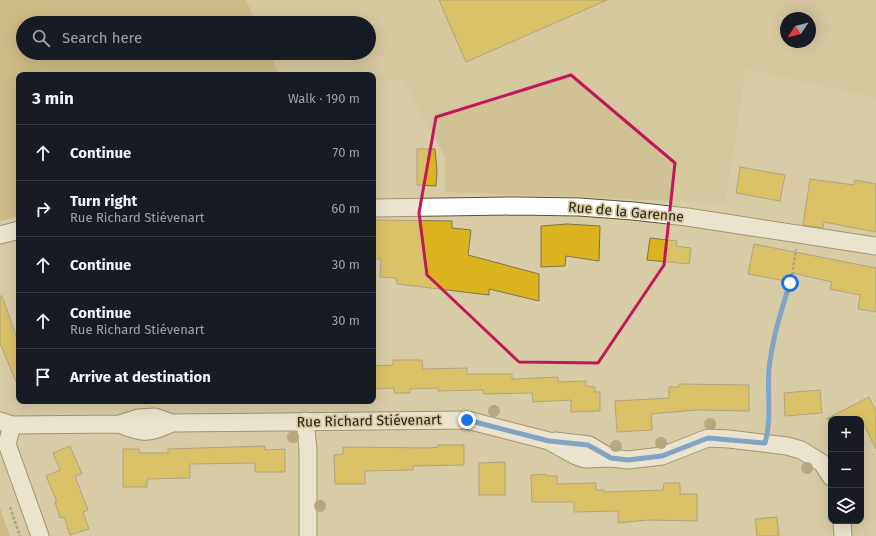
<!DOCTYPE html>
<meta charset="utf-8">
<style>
:root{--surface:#171b24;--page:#242831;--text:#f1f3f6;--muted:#9ea1a6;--line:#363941}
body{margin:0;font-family:"Fira Sans",sans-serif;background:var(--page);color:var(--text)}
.controls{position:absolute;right:12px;bottom:12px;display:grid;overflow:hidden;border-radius:8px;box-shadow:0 4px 16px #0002}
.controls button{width:36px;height:36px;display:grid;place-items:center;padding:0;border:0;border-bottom:1px solid var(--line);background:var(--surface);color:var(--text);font:20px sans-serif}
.compass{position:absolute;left:780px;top:12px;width:36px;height:36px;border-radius:50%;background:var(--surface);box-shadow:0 4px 16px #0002;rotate:235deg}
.stop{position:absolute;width:12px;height:12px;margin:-9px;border:3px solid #1a73e8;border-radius:50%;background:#fff}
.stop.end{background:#1a73e8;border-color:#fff;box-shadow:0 1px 4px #0008}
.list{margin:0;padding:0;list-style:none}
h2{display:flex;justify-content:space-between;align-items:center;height:52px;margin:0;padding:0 16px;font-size:17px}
h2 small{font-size:13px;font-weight:400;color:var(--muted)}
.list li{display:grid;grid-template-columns:26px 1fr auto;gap:12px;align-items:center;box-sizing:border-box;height:56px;padding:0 16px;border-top:1px solid var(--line)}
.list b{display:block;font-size:15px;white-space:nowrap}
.list p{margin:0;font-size:13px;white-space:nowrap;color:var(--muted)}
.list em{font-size:13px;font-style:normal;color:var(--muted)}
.icon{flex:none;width:22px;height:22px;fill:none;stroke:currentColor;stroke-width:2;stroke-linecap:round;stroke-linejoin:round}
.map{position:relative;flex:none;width:876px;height:536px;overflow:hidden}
.search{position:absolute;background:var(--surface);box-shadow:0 4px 16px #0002;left:16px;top:16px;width:360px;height:44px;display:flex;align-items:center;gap:10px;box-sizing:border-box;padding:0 14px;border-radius:22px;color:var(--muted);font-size:15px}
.panel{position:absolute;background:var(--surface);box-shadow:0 4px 16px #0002;left:16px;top:72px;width:360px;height:332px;border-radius:8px}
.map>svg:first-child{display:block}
</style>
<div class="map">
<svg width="876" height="536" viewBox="0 0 876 536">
<rect width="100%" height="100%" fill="#d8cca6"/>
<!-- built -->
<path fill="#d0c295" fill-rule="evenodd" d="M0,0H876V98L746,69L725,203L445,192V157L403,80H373V75H19V216L0,221ZM786,18H810V42H786ZM23,23H369V53H23Z"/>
<!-- green -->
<path fill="#bda65d" d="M0,0H246L256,23H23V53H269L279,75H19V216L0,221Z
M0,508L10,536H0Z"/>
<!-- building -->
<path fill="#dab31e" stroke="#7e7350" d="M439,0H607L466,62Z
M417,149H435L437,171L436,186L417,185Z
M740,167L785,175L780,201L736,193Z
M810,179L854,185L855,180L876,184V232L824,222L823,228L803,225Z
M373,220L452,221V228L471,230L468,255L539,274V301L489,289V295L397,284L396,278L380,277L381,259H373Z
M567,224L600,226L599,261L566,256L565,266L541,267V226Z
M650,238L677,241L676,246L691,248L689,264L647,260Z
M754,244L876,268V312L858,309L860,295L830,289L832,282L792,273L791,282L748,274Z
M0,296H2L19,344V389L0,343Z
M393,360H422L423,369L467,368V374H512V379L558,377V382L586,381V386L595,387V392H600V411L571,412V400L533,402L532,393L483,394V390L438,391V388L410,389V393H394V388L373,389V366L393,365Z
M679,384L749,385V411L697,410L651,414L652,430L617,432L615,401L669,398V387H679Z
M820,390L822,413L785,416L784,393Z
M869,397L876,411V449L861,419H826Z
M438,445H464V465L413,466V470L365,471V484H335L334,455L343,454V447L429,448L438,447Z
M70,446L82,474L75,476L88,510L83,512L89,529L70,535L64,517L60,518L55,502H57L46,476L60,470L53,453Z
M265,446V450L285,449V472H255V463L190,464V478L147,479V487H123V449H139V453H168V449Z
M505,462V495H479V463Z
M546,474L547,476H557V484L596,483V490H604V492L663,490L664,483H680V494H697V521L648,520L618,523V511L574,512V502H532L531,475Z
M777,517L779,536H757L755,519Z"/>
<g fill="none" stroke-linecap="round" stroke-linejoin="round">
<defs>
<path id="minor" d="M373,208L517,206L579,207L633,211L687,217L876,246
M0,235L19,230
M0,421L12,425L119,424L138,418L155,417L172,423L467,420L549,441L576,456L585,459L611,458L628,460L662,456L708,438L729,439L787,446L801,450L822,463L831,477
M305,421L308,449V536
M119,424C143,434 148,434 172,423
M12,425L7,444L40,536
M555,441L589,445L611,458
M842,521L843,536"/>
</defs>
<!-- minor casing -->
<use href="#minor" stroke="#5d5230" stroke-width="19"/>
<!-- path -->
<path stroke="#797158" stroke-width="2.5" stroke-dasharray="3 2" stroke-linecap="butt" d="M769,427V369L778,320L791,283L796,249
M10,507L20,536"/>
<!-- minor -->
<use href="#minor" stroke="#fff" stroke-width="17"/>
</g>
<!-- trees -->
<g fill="#8a7c4b">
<circle cx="494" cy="411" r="6"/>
<circle cx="710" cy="424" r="6"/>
<circle cx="293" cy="437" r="6"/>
<circle cx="661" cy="443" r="6"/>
<circle cx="616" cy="446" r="6"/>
<circle cx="807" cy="468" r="6"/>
<circle cx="320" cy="506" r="6"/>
</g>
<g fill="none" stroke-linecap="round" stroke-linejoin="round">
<!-- route -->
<path stroke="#1a73e8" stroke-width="5" d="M467,420L549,441L588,445L611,458L628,460L662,456L708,438L765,443C772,418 767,395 769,369C772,340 781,311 790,283"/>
</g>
<!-- marked area -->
<path d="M0 0H876V536H0ZM571,75L675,163L664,265L598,363L519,362L427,275L419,213L436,117Z" fill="#d8cca6" fill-opacity=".55" fill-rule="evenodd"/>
<path fill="none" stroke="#c2185b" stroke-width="3" stroke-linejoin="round" d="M571,75L675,163L664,265L598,363L519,362L427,275L419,213L436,117Z"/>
<g text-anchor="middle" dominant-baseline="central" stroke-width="3.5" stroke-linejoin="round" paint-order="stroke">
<!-- street labels -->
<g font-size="14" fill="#282315" stroke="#d8cca6">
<text transform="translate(626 212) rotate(5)">Rue de la Garenne</text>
<text transform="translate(369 421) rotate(-1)">Rue Richard Stiévenart</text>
</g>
</g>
</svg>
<div class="controls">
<button>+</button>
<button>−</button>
<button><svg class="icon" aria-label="layers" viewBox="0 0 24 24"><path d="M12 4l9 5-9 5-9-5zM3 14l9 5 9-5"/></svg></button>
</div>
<svg class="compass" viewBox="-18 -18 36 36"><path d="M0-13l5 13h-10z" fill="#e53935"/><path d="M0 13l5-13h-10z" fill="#9ea1a6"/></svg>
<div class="stop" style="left:790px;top:283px"></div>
<div class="stop end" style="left:467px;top:420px"></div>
<div class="search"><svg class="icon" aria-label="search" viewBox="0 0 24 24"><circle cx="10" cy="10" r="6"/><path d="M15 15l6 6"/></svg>Search here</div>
<section class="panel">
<h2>3 min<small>Walk · 190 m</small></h2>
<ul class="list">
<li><svg class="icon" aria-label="ahead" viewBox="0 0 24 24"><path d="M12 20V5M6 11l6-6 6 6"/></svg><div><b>Continue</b></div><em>70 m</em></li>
<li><svg class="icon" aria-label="right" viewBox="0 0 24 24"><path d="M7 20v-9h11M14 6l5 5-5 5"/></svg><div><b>Turn right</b><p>Rue Richard Stiévenart</p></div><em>60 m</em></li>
<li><svg class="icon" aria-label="ahead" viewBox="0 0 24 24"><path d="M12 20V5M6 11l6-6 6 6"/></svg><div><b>Continue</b></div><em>30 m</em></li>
<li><svg class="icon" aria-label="ahead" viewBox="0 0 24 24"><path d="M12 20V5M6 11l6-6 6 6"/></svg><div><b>Continue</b><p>Rue Richard Stiévenart</p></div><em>30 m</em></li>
<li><svg class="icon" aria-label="arrive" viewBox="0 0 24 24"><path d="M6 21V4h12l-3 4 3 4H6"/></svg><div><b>Arrive at destination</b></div></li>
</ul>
</section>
</div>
